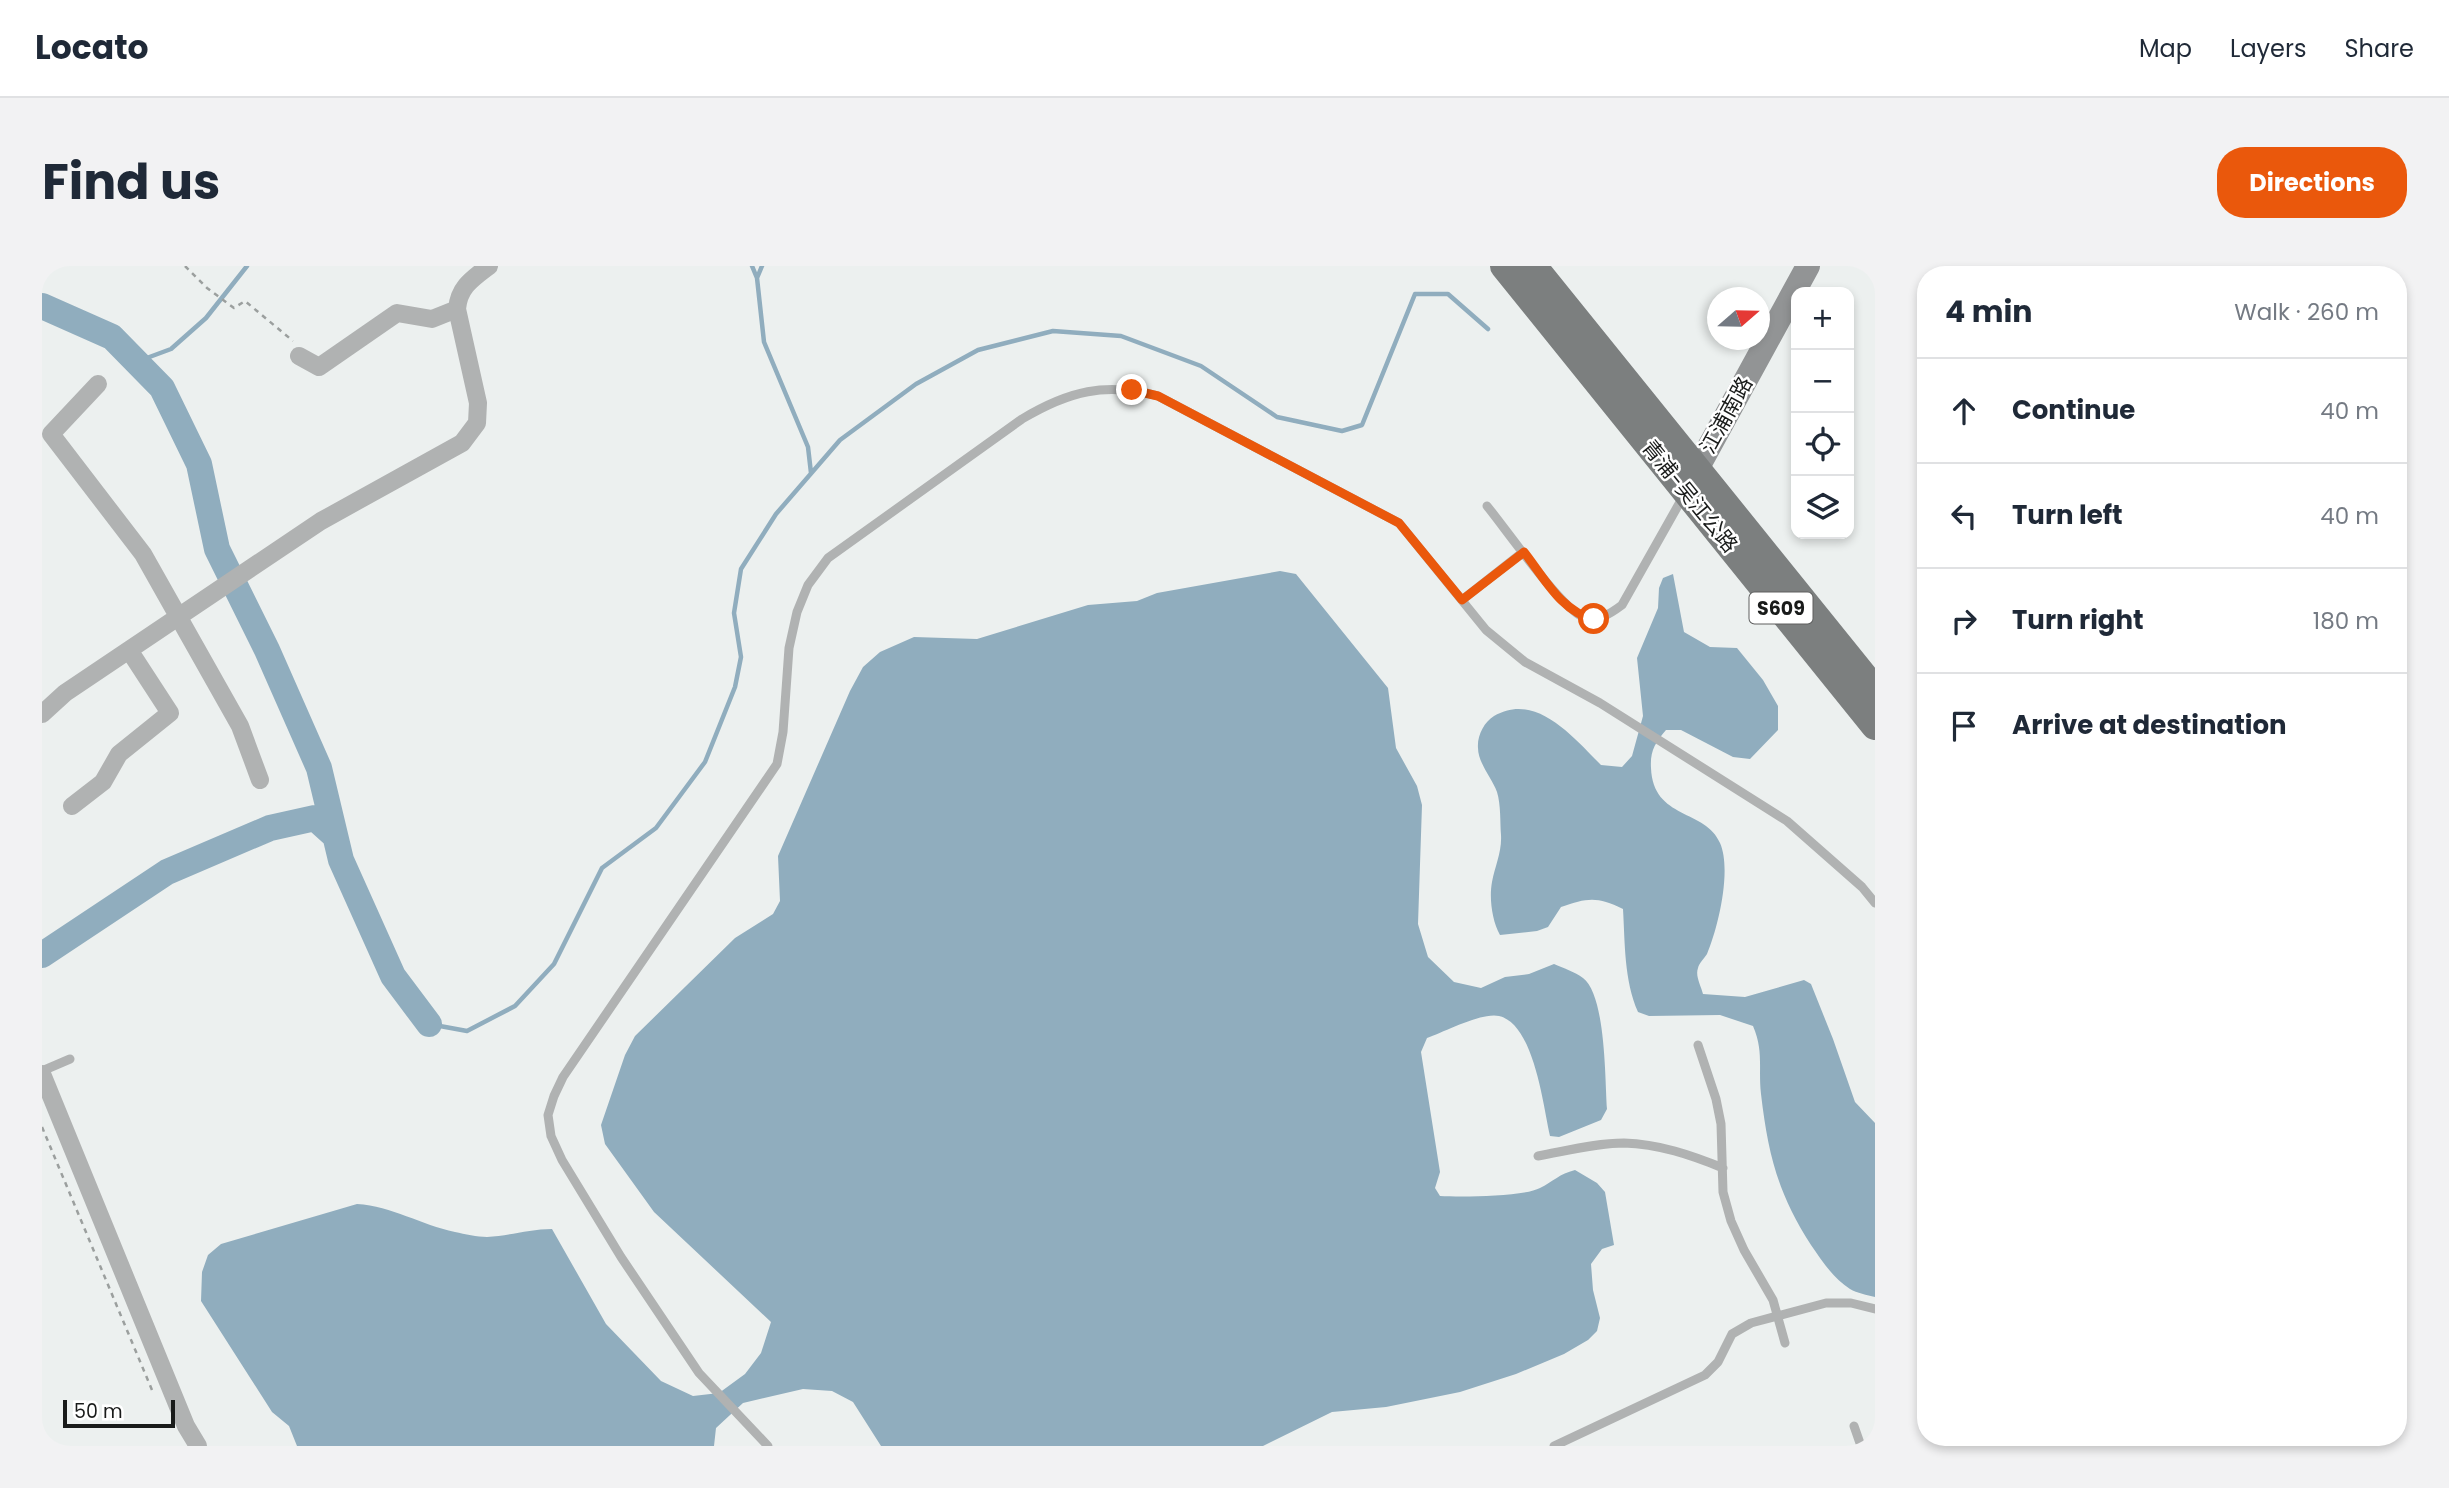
<!DOCTYPE html>
<meta charset="utf-8">
<style>
:root{--surface:#fff;--page:#f2f2f3;--text:#1f2937;--muted:#747a83;--line:#e0e1e3;--accent:#ea580c}
body{margin:0;font-family:Poppins,"Noto Sans SC",sans-serif;background:var(--page);color:var(--text)}
.controls{position:absolute;right:21px;top:21px;display:grid;overflow:hidden;border-radius:14px;box-shadow:0 4px 10px #0003}
.controls button{width:63px;height:63px;display:grid;place-items:center;padding:0;border:0;border-bottom:2px solid var(--line);background:var(--surface);color:var(--text);font:35px sans-serif}
.compass{position:absolute;left:1665px;top:21px;width:63px;height:63px;border-radius:50%;background:var(--surface);box-shadow:0 4px 10px #0003;rotate:70deg}
.scale{position:absolute;left:21px;bottom:18px;width:112px;box-sizing:border-box;padding-left:7px;border:4px solid #191b1a;border-top:0;font-size:19px;line-height:24px;white-space:nowrap;color:#191b1a;-webkit-text-stroke:5px #fff;paint-order:stroke}
.stop{position:absolute;width:21px;height:21px;margin:-16px;border:5px solid #ea580c;border-radius:50%;background:#fff}
.stop.end{background:#ea580c;border-color:#fff;box-shadow:0 2px 7px #0008}
.list{margin:0;padding:0;list-style:none}
h2{display:flex;justify-content:space-between;align-items:center;height:91px;margin:0;padding:0 28px;font-size:30px}
h2 small{font-size:23px;font-weight:400;color:var(--muted)}
.list li{display:grid;grid-template-columns:46px 1fr auto;gap:21px;align-items:center;box-sizing:border-box;height:105px;padding:0 28px;border-top:2px solid var(--line)}
.list b{display:block;font-size:26px;white-space:nowrap}
.list em{font-size:23px;font-style:normal;color:var(--muted)}
.icon{flex:none;width:38px;height:38px;fill:none;stroke:currentColor;stroke-width:2;stroke-linecap:round;stroke-linejoin:round}
.map{position:relative;flex:none;width:1833px;height:1180px;overflow:hidden;border-radius:28px}
header{display:flex;align-items:center;gap:42px;box-sizing:border-box;height:98px;padding:0 35px;background:var(--surface);border-bottom:2px solid var(--line)}
header strong{font-size:33px}
nav{display:flex;gap:38px;margin-inline-start:auto;font-size:24px}
.intro{display:flex;align-items:center;justify-content:space-between;box-sizing:border-box;height:168px;padding:0 42px}
h1{margin:0;font-size:49px}
.button{padding:18px 32px;border-radius:28px;background:var(--accent);color:#fff;font-size:24px;font-weight:700}
main{display:flex;gap:42px;padding:0 42px}
aside{flex:1;background:var(--surface);border-radius:28px;box-shadow:0 4px 10px #0003}
.map>svg:first-child{display:block}
</style>
<header>
<strong>Locato</strong>
<nav><a>Map</a><a>Layers</a><a>Share</a></nav>
</header>
<div class="intro"><h1>Find us</h1><a class="button">Directions</a></div>
<main>
<div class="map">
<svg width="1833" height="1180" viewBox="0 0 1833 1180">
<rect width="100%" height="100%" fill="#ecf0ef"/>
<!-- water -->
<path fill="#90adbe" d="M1238,305L1254,308L1346,422L1354,482L1375,520L1380,539L1376,658L1386,691L1412,716L1439,722L1463,711L1487,708L1512,698C1521,702 1533,706 1541,712C1564,729 1563,815 1565,843L1559,854L1517,871L1508,870C1501,839 1492,758 1457,750C1440,746 1402,766 1385,772L1379,786L1398,906L1393,922L1398,930C1419,931 1481,931 1498,922C1512,915 1517,908 1533,904L1555,917L1563,926L1572,979L1560,983L1549,998L1551,1024L1558,1052L1555,1065L1546,1074L1522,1088L1474,1108L1418,1126L1344,1141L1290,1146L1221,1180H839L811,1136L790,1125L761,1123L701,1137L674,1162L672,1180H255L247,1160L230,1146L159,1035L160,1006L166,989L179,978L315,938C350,940 379,959 413,966C423,968 435,971 445,971C467,970 487,963 510,963L564,1058L619,1115L651,1130L677,1127L703,1108L719,1087L729,1056L612,946L563,878L559,859L583,789L593,770L693,672L731,648L738,635L736,590L808,425L821,401L838,386L872,371L935,373L1046,339L1095,335L1115,327Z
M1631,308L1642,366L1668,381L1695,382L1721,414L1736,440V464L1708,493L1691,491L1639,464H1624C1613,477 1608,485 1609,502C1611,554 1664,543 1678,577C1690,604 1676,662 1665,688C1662,693 1657,697 1656,702C1653,710 1659,720 1661,728L1703,731L1762,714L1769,718L1791,773L1813,836L1833,857V1031C1825,1029 1815,1027 1808,1023C1791,1012 1780,995 1769,979C1736,928 1726,888 1719,828C1716,801 1722,786 1711,760L1678,749L1607,750L1596,746C1582,714 1583,677 1581,643C1555,630 1545,632 1519,641L1506,661L1495,665L1458,669C1450,655 1447,632 1450,616C1453,600 1460,586 1459,569C1458,556 1459,539 1455,526C1450,512 1436,497 1436,482C1435,470 1442,456 1452,450C1494,425 1532,472 1559,499L1580,501L1590,490L1601,450L1595,392L1616,342L1617,322L1621,312Z"/>
<g fill="none" stroke-linecap="round" stroke-linejoin="round">
<!-- stream -->
<path stroke="#90adbe" stroke-width="4.5" d="M710,0L715,12
M720,0L715,12L722,76L766,181L769,207
M94,96L129,83L164,52L205,0
M387,758L425,765L473,740L512,698L560,602L614,562L663,496L693,421L699,391L692,347L699,303L734,248L798,174L874,118L936,84L1011,65L1079,70L1159,100L1235,151L1300,165L1320,159L1373,28H1406L1446,63"/>
<!-- river -->
<path stroke="#90adbe" stroke-width="26" d="M0,40L70,71L120,122L157,198L175,283L225,384L277,502L299,594L351,710L387,758
M0,689L125,606L228,562L273,552L293,570"/>
<!-- path -->
<path stroke="#9b9f9e" stroke-width="2.5" stroke-dasharray="5 5" stroke-linecap="butt" d="M143,0L165,22L192,42L203,35L251,75
M0,861L110,1124"/>
<!-- service -->
<path stroke="#b0b2b2" stroke-width="9" d="M1445,240C1463,262 1519,342 1541,351C1556,356 1568,348 1580,339L1642,229
M1420,334L1481,286
M1656,779L1674,833L1679,858L1681,926L1689,955L1702,984L1731,1034L1743,1077
M0,805L28,793
M1496,890C1524,885 1554,877 1582,877C1617,878 1649,889 1681,902
M1812,1160L1819,1180
M726,1180L657,1107L579,991L520,894L509,870L506,849L512,830L521,811L735,498L741,466L747,382L755,346L766,319L786,292L980,153C1027,125 1063,116 1116,130L1357,257L1444,364L1483,396L1558,437L1745,555L1820,621L1833,637
M1512,1180L1663,1109L1676,1096L1690,1068L1709,1057L1784,1037H1809L1833,1043"/>
<!-- minor -->
<path stroke="#b0b2b2" stroke-width="18" d="M257,90L277,101L355,47L390,53L415,43
M56,118L9,168L101,288L198,460L218,514
M0,448L23,427L279,255L420,177L435,157L436,137L415,43C417,21 430,13 447,0
M30,540L61,516L77,488L128,447L87,384
M0,808L144,1160L156,1180"/>
<!-- secondary -->
<path stroke="#929495" stroke-width="24" d="M1655,203L1766,0"/>
<!-- primary -->
<path stroke="#7c7f7f" stroke-width="28" d="M1462,0L1833,460
M1491,0L1833,424"/>
</g>
<g fill="none" stroke-linecap="round" stroke-linejoin="round">
<!-- route -->
<path stroke="#ea580c" stroke-width="9" d="M1090,124L1116,130L1357,257L1420,334L1482,286C1501,310 1520,347 1552,353"/>
</g>
<g text-anchor="middle" dominant-baseline="central" stroke-width="5" stroke-linejoin="round" paint-order="stroke">
<!-- shield labels -->
<rect fill="#fff" stroke="#5e5f5f" stroke-width="2" x="1707.5" y="326.5" width="63" height="31" rx="5"/>
<g font-size="19" font-weight="bold" fill="#191b1a">
<text x="1739" y="342">S609</text>
</g>
<!-- street labels -->
<g font-size="21" fill="#191b1a" stroke="#fff">
<text transform="translate(1684 149) rotate(-61)">江浦南路</text>
<text transform="translate(1648 230) rotate(51)">青浦-吴江公路</text>
</g>
</g>
</svg>
<div class="controls">
<button>+</button>
<button>−</button>
<button><svg class="icon" aria-label="locate" viewBox="0 0 24 24"><circle cx="12" cy="12" r="6"/><path d="M12 2v4M12 18v4M2 12h4M18 12h4"/></svg></button>
<button><svg class="icon" aria-label="layers" viewBox="0 0 24 24"><path d="M12 4l9 5-9 5-9-5zM3 14l9 5 9-5"/></svg></button>
</div>
<svg class="compass" viewBox="-18 -18 36 36"><path d="M0-13l5 13h-10z" fill="#e53935"/><path d="M0 13l5-13h-10z" fill="#747a83"/></svg>
<div class="scale">50 m</div>
<div class="stop" style="left:1552px;top:353px"></div>
<div class="stop end" style="left:1090px;top:124px"></div>
</div>
<aside>
<h2>4 min<small>Walk · 260 m</small></h2>
<ul class="list">
<li><svg class="icon" aria-label="ahead" viewBox="0 0 24 24"><path d="M12 20V5M6 11l6-6 6 6"/></svg><div><b>Continue</b></div><em>40 m</em></li>
<li><svg class="icon" aria-label="left" viewBox="0 0 24 24"><path d="M17 20v-9H6M10 6l-5 5 5 5"/></svg><div><b>Turn left</b></div><em>40 m</em></li>
<li><svg class="icon" aria-label="right" viewBox="0 0 24 24"><path d="M7 20v-9h11M14 6l5 5-5 5"/></svg><div><b>Turn right</b></div><em>180 m</em></li>
<li><svg class="icon" aria-label="arrive" viewBox="0 0 24 24"><path d="M6 21V4h12l-3 4 3 4H6"/></svg><div><b>Arrive at destination</b></div></li>
</ul>
</aside>
</main>
